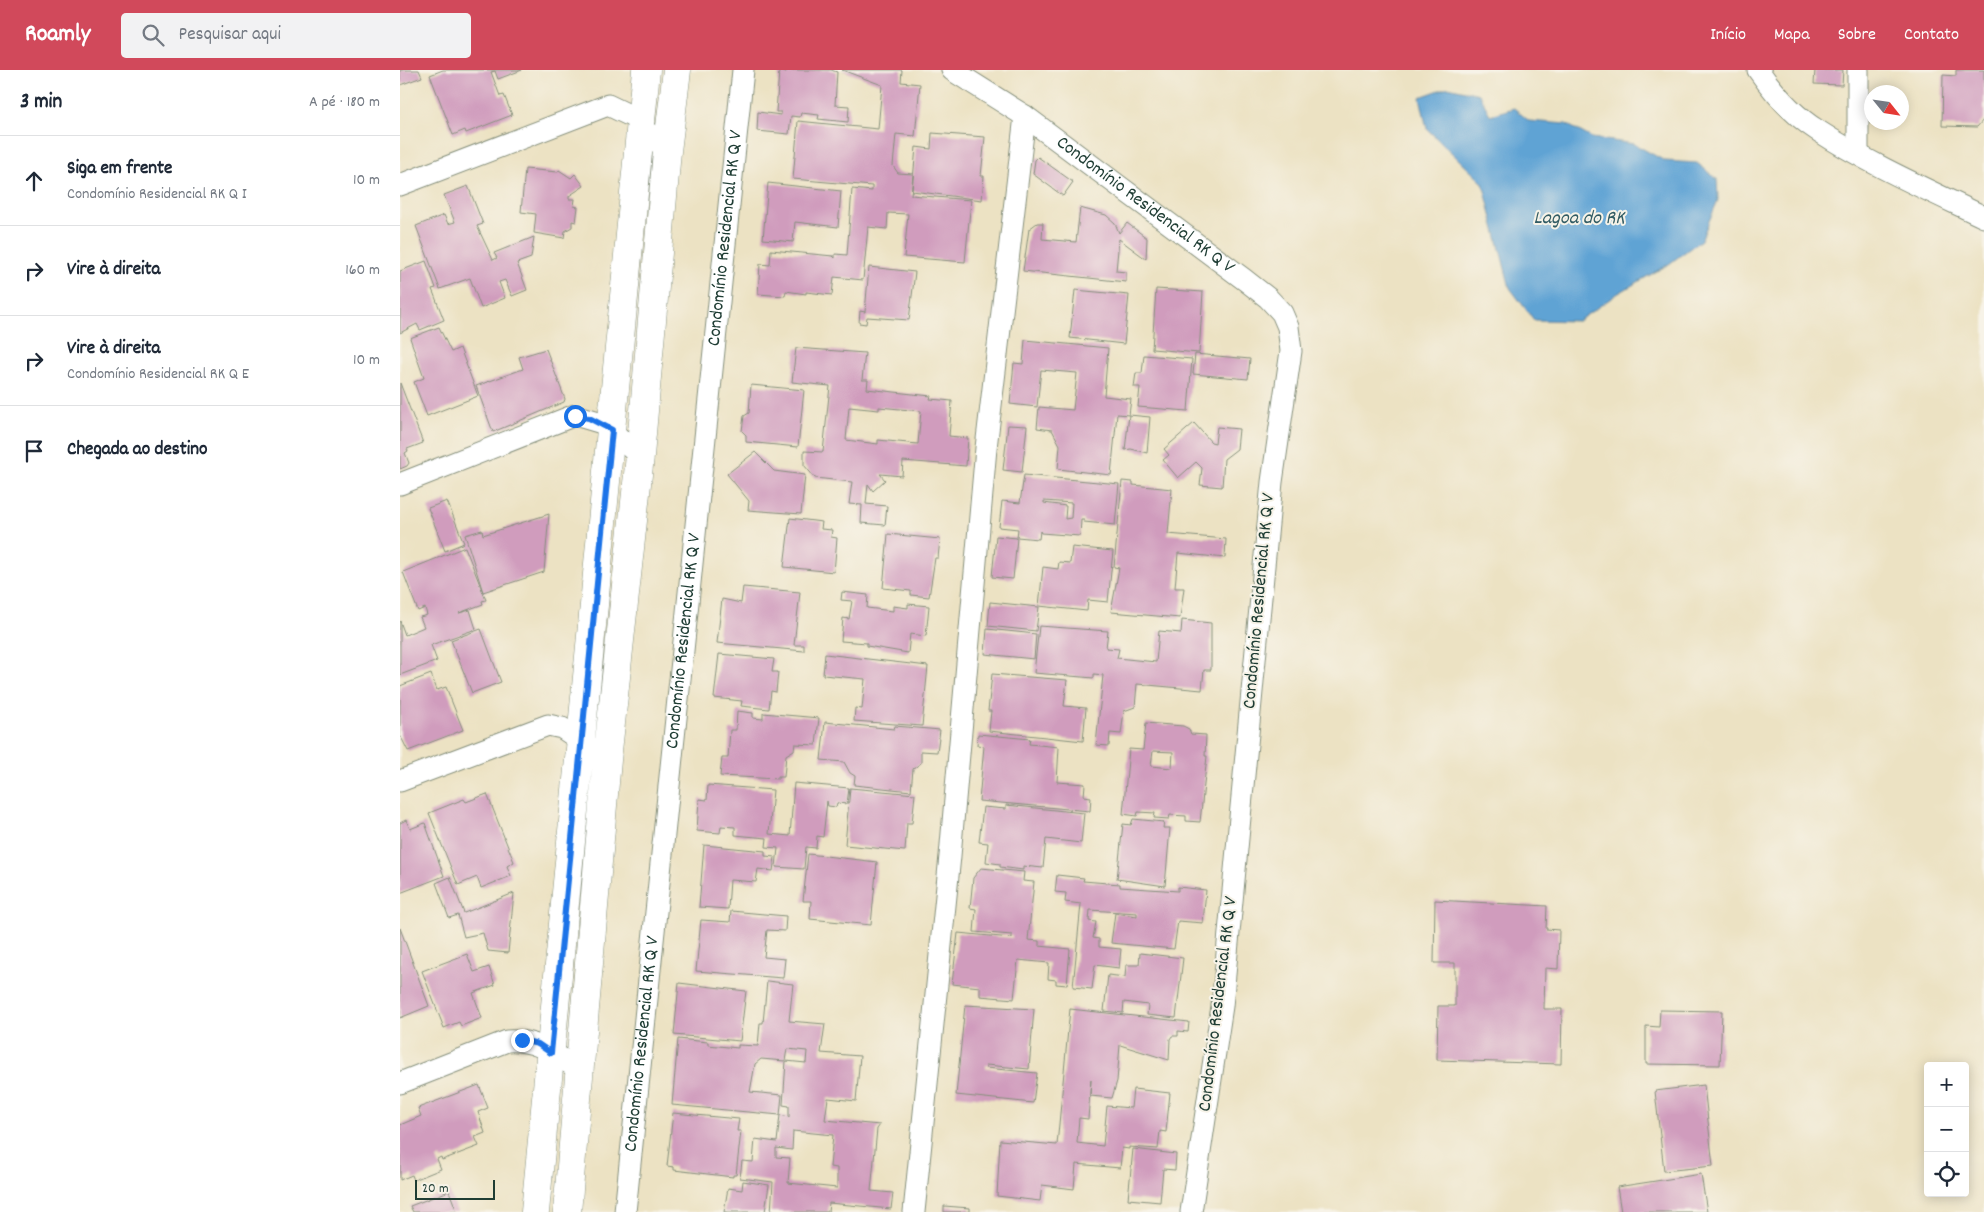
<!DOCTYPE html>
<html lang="pt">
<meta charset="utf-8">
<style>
:root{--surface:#fff;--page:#f2f2f3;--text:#1f2937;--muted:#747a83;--line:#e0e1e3;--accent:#d1495b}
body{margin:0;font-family:Dekko,sans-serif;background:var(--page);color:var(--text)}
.controls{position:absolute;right:15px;bottom:15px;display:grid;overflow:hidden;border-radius:5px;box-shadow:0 2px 12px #0003}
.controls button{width:45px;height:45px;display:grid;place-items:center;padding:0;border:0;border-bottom:1px solid var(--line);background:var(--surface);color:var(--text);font:25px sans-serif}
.compass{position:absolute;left:1464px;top:15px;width:45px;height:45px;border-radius:50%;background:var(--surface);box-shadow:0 2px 12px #0003;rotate:120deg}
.scale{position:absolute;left:15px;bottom:12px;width:80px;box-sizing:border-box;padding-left:5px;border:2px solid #1f3d34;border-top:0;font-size:14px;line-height:18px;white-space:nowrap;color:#1f3d34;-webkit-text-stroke:4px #f7f3e8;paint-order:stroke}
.stop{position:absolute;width:15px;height:15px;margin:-11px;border:4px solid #1a73e8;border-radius:50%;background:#fff}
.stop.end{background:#1a73e8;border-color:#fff;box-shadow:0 1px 5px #0008}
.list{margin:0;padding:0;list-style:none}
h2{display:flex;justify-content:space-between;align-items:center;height:65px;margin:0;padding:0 20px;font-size:21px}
h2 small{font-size:16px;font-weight:400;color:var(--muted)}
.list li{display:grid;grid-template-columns:32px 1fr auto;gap:15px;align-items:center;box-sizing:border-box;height:90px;padding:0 20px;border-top:1px solid var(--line)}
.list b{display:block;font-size:19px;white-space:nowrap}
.list p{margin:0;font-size:16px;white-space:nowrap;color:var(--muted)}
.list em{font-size:16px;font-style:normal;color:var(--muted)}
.icon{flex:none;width:28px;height:28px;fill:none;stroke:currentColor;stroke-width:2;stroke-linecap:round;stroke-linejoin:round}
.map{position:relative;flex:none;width:1584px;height:1142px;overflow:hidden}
header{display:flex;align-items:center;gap:30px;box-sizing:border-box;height:70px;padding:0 25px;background:var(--accent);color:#fff}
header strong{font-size:24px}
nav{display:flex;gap:28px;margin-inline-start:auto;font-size:18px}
.search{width:350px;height:45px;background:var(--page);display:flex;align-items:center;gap:12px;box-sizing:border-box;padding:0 18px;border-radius:5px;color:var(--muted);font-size:19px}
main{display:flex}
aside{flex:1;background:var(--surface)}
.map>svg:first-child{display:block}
</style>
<header>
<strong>Roamly</strong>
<div class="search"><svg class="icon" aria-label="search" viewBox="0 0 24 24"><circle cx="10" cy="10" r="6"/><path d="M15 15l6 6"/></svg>Pesquisar aqui</div>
<nav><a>Início</a><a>Mapa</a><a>Sobre</a><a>Contato</a></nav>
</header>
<main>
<aside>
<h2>3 min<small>A pé · 180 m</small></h2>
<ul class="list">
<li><svg class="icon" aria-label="ahead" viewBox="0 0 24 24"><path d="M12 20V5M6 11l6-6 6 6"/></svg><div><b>Siga em frente</b><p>Condomínio Residencial RK Q I</p></div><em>10 m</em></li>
<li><svg class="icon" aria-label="right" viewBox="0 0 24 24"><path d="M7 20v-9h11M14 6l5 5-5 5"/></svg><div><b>Vire à direita</b></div><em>160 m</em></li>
<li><svg class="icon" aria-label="right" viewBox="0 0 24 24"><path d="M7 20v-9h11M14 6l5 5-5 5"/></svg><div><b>Vire à direita</b><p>Condomínio Residencial RK Q E</p></div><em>10 m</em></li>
<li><svg class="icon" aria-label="arrive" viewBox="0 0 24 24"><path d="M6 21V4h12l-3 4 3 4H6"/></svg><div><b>Chegada ao destino</b></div></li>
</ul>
</aside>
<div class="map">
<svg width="1584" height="1142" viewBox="0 0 1584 1142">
<rect width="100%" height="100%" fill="#f7f3e8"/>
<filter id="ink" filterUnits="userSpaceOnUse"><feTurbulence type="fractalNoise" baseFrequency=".02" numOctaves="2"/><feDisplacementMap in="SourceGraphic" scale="10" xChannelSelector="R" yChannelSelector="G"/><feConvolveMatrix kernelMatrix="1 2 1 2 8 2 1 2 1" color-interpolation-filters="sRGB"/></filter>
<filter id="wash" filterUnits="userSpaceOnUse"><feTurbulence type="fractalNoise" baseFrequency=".0096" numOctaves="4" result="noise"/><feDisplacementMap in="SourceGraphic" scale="20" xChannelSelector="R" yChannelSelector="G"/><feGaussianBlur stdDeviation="1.12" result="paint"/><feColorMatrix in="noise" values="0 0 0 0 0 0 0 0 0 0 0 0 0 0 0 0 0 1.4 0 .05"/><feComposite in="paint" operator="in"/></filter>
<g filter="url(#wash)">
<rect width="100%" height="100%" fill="#ece2c3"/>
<!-- water -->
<path fill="#5fa3d4" stroke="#3f7084" d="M1048,17L1079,24L1090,45L1114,38L1129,51L1166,54L1192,68L1234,74L1265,91L1297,93L1317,109L1318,130L1301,170L1269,194L1217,224L1178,251L1134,250L1110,218L1083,113L1027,59L1020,27Z"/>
<g id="blocks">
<!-- building -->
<path fill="#d09cbd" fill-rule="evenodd" d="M0,0H19L22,7L0,15Z
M43,0H122L98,9L95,1L91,2L100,26L104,25L112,45L66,63L65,60L53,65L30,5Z
M387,0H431L437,2L435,35L449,36L448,52L418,49L419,45L401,43L400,47L391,46L389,64L357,61L358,42L381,45V42H376L379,1L386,2Z
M442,0H502L501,12L520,14L515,66L496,64L493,96L498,103L513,104L511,125L571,130L565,192L504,187L508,144L488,143L487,159L468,157L463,210L434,207L432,225L406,222V224L386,221L385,226L358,224L360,194L370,195L371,180L433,186L435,188V184L447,185L452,119L472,121V116L393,109L398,51L478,59L482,15Z
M1415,0H1443L1442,15L1414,14Z
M1556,0H1584V49L1577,57L1542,56L1543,5L1556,6Z
M532,63L585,67L581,106H584L582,130L512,121L516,77L531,79Z
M638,87L673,112L663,126L633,104L635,90Z
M125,99L158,102L159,100L171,108L175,104L184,116L169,126V129H175L174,136L178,137L176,152L172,151V157L165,161L164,168L134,163L136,144L121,142Z
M368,113L441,121L438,157L395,152L393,172L363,169Z
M68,116L83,154L77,156L93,190L97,188L94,183L134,167L131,188L117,193L127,220L112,226L105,210L99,212L105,228L81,238L70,208L40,219L16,156L44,145L48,154L55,152L44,125Z
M680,138L706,145L715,153L719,163L727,153L747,168L746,189L719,169L716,201L726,202V212L623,201L629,159L637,153H643L642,169L676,172Z
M26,191L36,218L32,219L44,250L20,260L17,254L0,263V201Z
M469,197L515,202L509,250L467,247L466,254L459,253L460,241L465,242Z
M756,219L803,222L799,283L752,279Z
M675,220L729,225L724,274L670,268Z
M39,257L51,282L60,278L78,326L27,346L14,312L24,308L10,268Z
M625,270L708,278L704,326L731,329L729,345L717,344L711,405L658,399L660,375L652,360L637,358L639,337L673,340L677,303L641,300L637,337L610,334L614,293L623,294Z
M396,278L465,283L462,310H468L467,319L531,326L530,329L552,331L549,366L568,368L566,396L503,391L502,406L480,404L485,410L473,421L468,414L466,434L487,436L485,455L461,453L462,435L449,434L452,412L415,408L404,395V381L423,382L430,316L392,312ZM449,337L479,340V337L521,341L518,374L478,370V374L446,370Z
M146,279L165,329L164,332L93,362L76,316L123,299L119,287Z
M795,284L850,289L848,309L793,304Z
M744,285L792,289L788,341L738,337L740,317H734L736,303H742Z
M0,313L23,373L7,379L8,381L5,383L9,393L7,396L0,399Z
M351,315L404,320L398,377L346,372V365L342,361L344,346L349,343Z
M729,345L750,347L747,383L731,379L725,380Z
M794,353L811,372L815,373L817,357L839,359L837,379L824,389L822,417L800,415L802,398L796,392L778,408L763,390L769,385L764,379Z
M608,355L627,356L622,402L603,400Z
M355,382L374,401L405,405L401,444L348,440L349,431L327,404Z
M624,405L719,414L715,455L684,452V450H681L680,466L641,463L640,461L639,469L617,467L618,459L599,457L602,431L620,433ZM644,431L672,433L671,448L665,449L666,436L644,433Z
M722,411L733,412V415L772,419L768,464L826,469L825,488L778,483L775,518H784L780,548L711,542L719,498L714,497Z
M47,431L64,473L45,481L28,438Z
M149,444L144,502L83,522L65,465L82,460L83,465Z
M390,448L422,452L421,459L432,460L431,467L437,468L434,502L384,497Z
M488,464L540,469L538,488H535L529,527L511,525V521L483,518Z
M596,466L617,468L613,509L592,507Z
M65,477L86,530L82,531L83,534L59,543L70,540L76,559L31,575L37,591L0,605V551L5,565L24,557L20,547L27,545L25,538L18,541L3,502Z
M672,477L713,481L708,532L688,530L687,541L639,536L643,497L658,499L659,492L670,493Z
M343,517L400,522L394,575H404V581L317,573L322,529L341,533Z
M442,522L468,525L467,538L493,541V536L508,538V534L529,536L526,566L510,564L508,583L467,576V573L441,571L443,548L449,549L452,531L441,530Z
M590,532L639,537L636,561L588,556Z
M782,550L811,553V600H804L802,620L737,614L735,637L724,641L721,664L710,663L709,676L696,675L703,605L694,604V608L634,603L639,556L708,561L706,578L719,579L717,588L756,592L759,561L781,563Z
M81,559L101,612L72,623L51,570Z
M587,559L636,564L634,589L585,584Z
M319,584L374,589L372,602H378L376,622L371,621L369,639L341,636L342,631L314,628Z
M425,584L528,596L522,656L454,651L455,638L462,639L465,609L423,605Z
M31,604L37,620L46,617L63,660L8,681L0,665V616Z
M592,604L667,610L664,636L686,638L683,671L589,661L591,641H588Z
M337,641L353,643V648L363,649V643L419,648L416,675L395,674L394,680L386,685L384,707H378V709L320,706L322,688H328L330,660H336Z
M425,652L494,659L495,656L540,660L537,682L521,681V693L513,699L511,721L454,715L455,706L450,703L444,692L421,690Z
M746,653L783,656L789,659L791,664L806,665L805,686H807L800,752L786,751V746L770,745L769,749L754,748L755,743L738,742L737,746L723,744L729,679L743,680ZM753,681L773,682L772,698L751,696Z
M578,664L630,669L629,674L659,677L657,712L685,714L684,726L691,727L690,741L579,731L584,676L577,675Z
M394,713L449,718L447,734L437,733L436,737L428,736L427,731L423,767L417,766L416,778L406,777L404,799L376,797L378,778L366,777L367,768L335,765V757L321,756L320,763L297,761L299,729L307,730L308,715L373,720L369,764L390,766Z
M450,718L515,724L512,753H507L505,781L445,775Z
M87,724L114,792L107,796L111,806L81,818L77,807L58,815L29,743L64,729L66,732Z
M606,735L684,743L681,773L646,769L643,798L623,796V800L600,797V794L586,792L588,773L579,772L583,737L606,739Z
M733,749L764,752L763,758H770L765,816L717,809L723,754L731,755Z
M6,750L10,759L25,753L44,806L0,823V753Z
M304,775L365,781V786L375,787L373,801L358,799L356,812L330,810L328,839L299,837Z
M408,784L477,792L471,855L410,849L411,831H403Z
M581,798L624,802L623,811L634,812L628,870L639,871V876L670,879L667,915L656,914V910L648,909L649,893L618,890L614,929L580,926V917L552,914L558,863L612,868V865L574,862L576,839L570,838L573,808Z
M657,805L684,808L683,811L720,814V817L778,821V817L806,820L803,853L778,851L774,879L711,873L715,843L737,846V843L690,840L689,851L696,852L693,868L699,869V877L721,879L719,898L695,895L692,919L673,917L681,834L665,832L666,823L655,822Z
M50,807L64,843L114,823L108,883L88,881L83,863L64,867L58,845L49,848L36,813Z
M1035,830L1147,836L1146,859L1159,860L1158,899L1145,898L1144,939H1162L1161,994L1037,990L1038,936H1055V893H1034Z
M331,841L386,846L385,861L367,860L364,887L385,889L383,908L296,901L301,850L330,852Z
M0,858L29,936L0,948Z
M740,883L783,888L776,948L747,945L748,935L724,932L723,943L704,941L708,905L725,907L726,895H739Z
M67,884L74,902L89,897L95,915L73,923L82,948L61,956L59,952L44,958L22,901Z
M367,911L393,914L389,951L425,954L421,983L460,986L456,1031L428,1028L425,1050L480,1055L477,1059L471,1121L493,1123L491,1139L429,1133L428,1142H371L373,1112L340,1108L342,1091L353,1092L355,1069L377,1072L380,1045L389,1047V1036L383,1035L386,991L406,993L407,981L387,979L385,991L361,989L355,994L350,1022L382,1025L380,1045L272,1035L278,969L308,972V975L338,978V975L358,976L360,953H363ZM393,1061L433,1065L430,1097L437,1098V1118L388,1113L390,1088L376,1087V1078L392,1080Z
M279,913L346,921L340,971L274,965Z
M565,935L634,939L629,999L586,995V998L637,1003L633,1033L556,1025Z
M670,939L789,952L788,962L778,961V966H772L770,969L769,990L720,975L717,1011L712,1028L690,1026L691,1009L688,1049L679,1048L677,1073L703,1076L707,1036L731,1038L733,1019L770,1023L766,1062L760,1061L758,1079L729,1077V1079L722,1078L720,1098L676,1094L674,1119L642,1115L640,1131L597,1126L600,1070L657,1075Z
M1260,940L1322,941L1320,995L1246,994V956L1259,957Z
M79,1015L88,1038L78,1042L85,1063L75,1067L79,1076L42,1090L41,1087L37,1089L41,1099L14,1110L12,1105L0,1110V1055L21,1046L18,1038Z
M1304,1015L1313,1096L1264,1101L1255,1021Z
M273,1043L339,1049L337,1061H341L336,1105H333V1107L274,1100V1097L267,1096Z
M733,1079L776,1084L775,1100L763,1099L760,1132L728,1129Z
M1301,1104L1307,1142H1221L1217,1117Z
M343,1111L369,1115L365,1142H324L328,1118L342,1120Z
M49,1121L57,1142H13L10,1136Z
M544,1136L570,1138V1142H544Z"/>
</g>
</g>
<g filter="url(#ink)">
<use href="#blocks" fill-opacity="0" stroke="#86907c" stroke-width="1"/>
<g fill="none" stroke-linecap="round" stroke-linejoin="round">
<defs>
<g id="street">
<path id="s1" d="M552,0L625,46L845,210L868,228L882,243L888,257L891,281L872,412L822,936L791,1142"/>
<path d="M1358,0C1374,23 1393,45 1417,60C1469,94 1528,120 1584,147"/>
<path d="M1458,0V83"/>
<path d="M0,115L208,35L233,47L267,81"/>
<path d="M0,414L175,345L202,353L240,386"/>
<path d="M0,711L148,655L162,658L190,677"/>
<path d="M0,1013L107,971C138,969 155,985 180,1000"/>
<path id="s2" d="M225,1142L343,0"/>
<path d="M514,1142L550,786L586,378L625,46"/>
</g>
<path id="secondary" d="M135,1142L246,0
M167,1142L207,690L240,386L267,81L277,0"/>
</defs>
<!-- street casing -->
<use href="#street" stroke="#86907c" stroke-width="23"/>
<!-- secondary casing -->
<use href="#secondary" stroke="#86907c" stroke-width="29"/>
<!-- street -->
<use href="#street" stroke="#fff" stroke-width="21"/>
<!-- secondary -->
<use href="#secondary" stroke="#fff" stroke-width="28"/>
</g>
</g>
<g fill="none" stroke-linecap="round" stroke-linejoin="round" filter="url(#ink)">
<!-- route -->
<path stroke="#1a73e8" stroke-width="6" d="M122,970L138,974L151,983L212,360L189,348L175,346"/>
</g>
<g text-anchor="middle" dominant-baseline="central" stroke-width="4" stroke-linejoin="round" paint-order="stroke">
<!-- street labels -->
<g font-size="19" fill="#1f3d34" stroke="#f7f3e8">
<text stroke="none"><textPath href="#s1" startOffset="236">Condomínio Residencial RK Q V</textPath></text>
<text stroke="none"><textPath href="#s2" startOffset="979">Condomínio Residencial RK Q V</textPath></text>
<text transform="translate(860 531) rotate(-85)">Condomínio Residencial RK Q V</text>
<text stroke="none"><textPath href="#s2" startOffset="574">Condomínio Residencial RK Q V</textPath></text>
<text transform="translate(819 934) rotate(-83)">Condomínio Residencial RK Q V</text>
<text stroke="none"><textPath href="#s2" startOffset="169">Condomínio Residencial RK Q V</textPath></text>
</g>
<!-- water labels -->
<g font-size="20" font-style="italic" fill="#325c64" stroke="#f7f3e8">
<text x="1179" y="149">Lagoa do RK</text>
</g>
</g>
</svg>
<div class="controls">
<button>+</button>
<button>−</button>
<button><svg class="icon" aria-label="locate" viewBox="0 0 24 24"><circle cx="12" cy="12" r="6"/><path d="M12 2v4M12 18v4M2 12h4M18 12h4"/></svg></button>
</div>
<svg class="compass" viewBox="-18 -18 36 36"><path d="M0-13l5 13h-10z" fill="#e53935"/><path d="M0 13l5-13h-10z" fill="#747a83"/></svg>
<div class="scale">20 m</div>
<div class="stop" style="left:175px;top:346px"></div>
<div class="stop end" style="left:122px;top:970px"></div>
</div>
</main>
